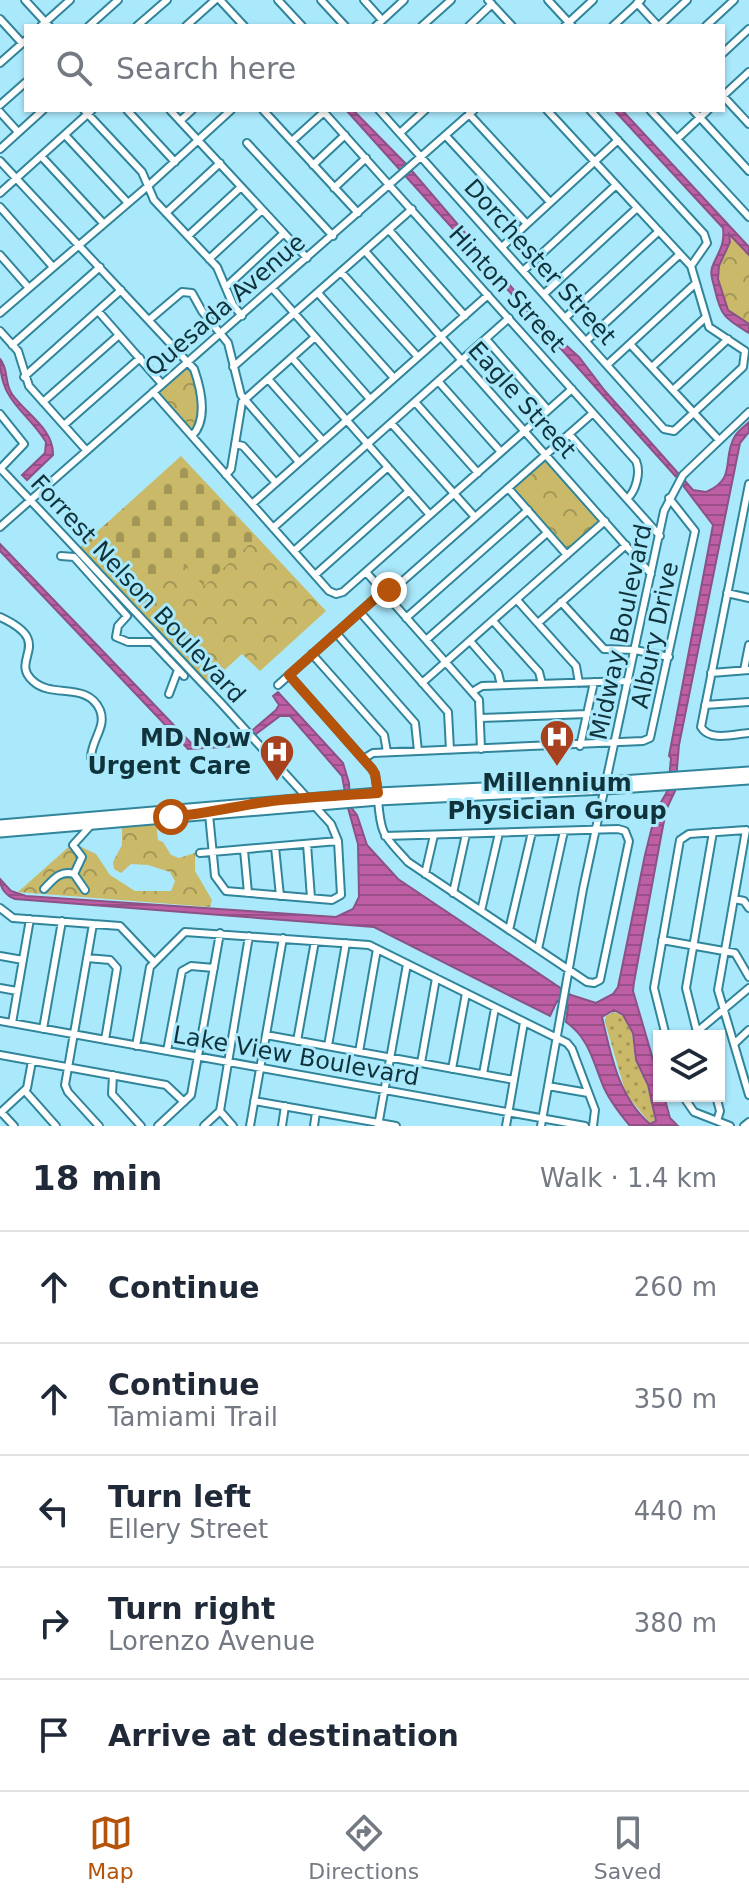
<!DOCTYPE html>
<meta charset="utf-8">
<style>
:root{--surface:#fff;--page:#f2f2f3;--text:#1f2937;--muted:#747a83;--line:#e0e1e3;--accent:#b45309}
body{margin:0;font-family:"DejaVu Sans",sans-serif;background:var(--page);color:var(--text)}
.controls{position:absolute;right:24px;bottom:24px;display:grid;overflow:hidden;border-radius:0px;box-shadow:0 2px 6px #0004}
.controls button{width:72px;height:72px;display:grid;place-items:center;padding:0;border:0;border-bottom:2px solid var(--line);background:var(--surface);color:var(--text);font:40px sans-serif}
.stop{position:absolute;width:24px;height:24px;margin:-18px;border:6px solid #b45309;border-radius:50%;background:#fff}
.stop.end{background:#b45309;border-color:#fff;box-shadow:0 2px 8px #0008}
.list{margin:0;padding:0;list-style:none}
h2{display:flex;justify-content:space-between;align-items:center;height:104px;margin:0;padding:0 32px;font-size:34px}
h2 small{font-size:26px;font-weight:400;color:var(--muted)}
.list li{display:grid;grid-template-columns:52px 1fr auto;gap:24px;align-items:center;box-sizing:border-box;height:112px;padding:0 32px;border-top:2px solid var(--line)}
.list b{display:block;font-size:30px;white-space:nowrap}
.list p{margin:0;font-size:26px;white-space:nowrap;color:var(--muted)}
.list em{font-size:26px;font-style:normal;color:var(--muted)}
.icon{flex:none;width:44px;height:44px;fill:none;stroke:currentColor;stroke-width:2;stroke-linecap:round;stroke-linejoin:round}
.map{position:relative;flex:none;width:749px;height:1126px;overflow:hidden}
.search{position:absolute;background:var(--surface);box-shadow:0 2px 6px #0004;left:24px;right:24px;top:24px;height:88px;display:flex;align-items:center;gap:20px;box-sizing:border-box;padding:0 28px;border-radius:0px;color:var(--muted);font-size:30px}
.sheet{height:664px;background:var(--surface)}
nav{display:flex;justify-content:space-around;align-items:center;box-sizing:border-box;height:112px;border-top:2px solid var(--line);background:var(--surface);font-size:22px;color:var(--muted)}
nav a{display:grid;justify-items:center;gap:4px}
nav .on{color:var(--accent)}
.map>svg:first-child{display:block}
</style>
<div class="map">
<svg width="749" height="1126" viewBox="0 0 749 1126">
<defs>
<pattern id="grass-dots" width="8" height="8" patternUnits="userSpaceOnUse" patternTransform="scale(2)"><rect width="8" height="8" fill="#cab968"/><path d="M2 2h.1M6 6h.1" fill="none" stroke="#a29757" stroke-width="1.8" stroke-linecap="round"/></pattern>
<pattern id="forest-crowns" width="20" height="18" patternUnits="userSpaceOnUse" patternTransform="scale(2)"><rect width="20" height="18" fill="#cab968"/><path d="M2 6a3 3 0 1 1 6 0M12 15a3 3 0 1 1 6 0" fill="none" stroke="#a29757"/></pattern>
<pattern id="cemetery-stones" width="16" height="16" patternUnits="userSpaceOnUse" patternTransform="scale(2)"><rect width="16" height="16" fill="#cab968"/><path d="M2 7V4a2 2 0 0 1 4 0v3zM10 15v-3a2 2 0 0 1 4 0v3z" fill="#a29757"/></pattern>
<pattern id="water-rules" width="6" height="5" patternUnits="userSpaceOnUse" patternTransform="scale(2)"><rect width="6" height="5" fill="#be5fa5"/><path d="M0 2.5h6" fill="none" stroke="#994f88"/></pattern>
</defs>
<rect width="100%" height="100%" fill="#aae9fc"/>
<!-- grass -->
<path fill="url(#grass-dots)" d="M614,1012L623,1016L632,1033L635,1060L647,1085L655,1120L650,1123L626,1094L605,1022L606,1016Z"/>
<!-- forest -->
<path fill="url(#forest-crowns)" d="M730,233L749,255V324L728,310L718,279L717,272L726,253Z
M188,367C201,382 205,416 192,432L157,393Z
M545,457L602,521L567,553L510,488Z
M257,537L326,611L260,671L242,654L208,685L127,599L175,555L204,585Z
M156,821L158,840L163,842L171,855L179,858L195,853V871L212,900L210,907L18,892L72,844L81,857L73,872H60L42,889L44,890C66,870 69,868 86,892L83,883L75,874L83,857L75,844L96,854L110,875L135,891H171L175,881L170,872L148,865L131,864L121,873L114,869L113,862L122,845V824Z"/>
<!-- cemetery -->
<path fill="url(#cemetery-stones)" d="M181,456L257,537L204,586L175,556L127,599L79,548Z"/>
<!-- water -->
<path fill="url(#water-rules)" stroke="#8a5285" stroke-width="2" fill-rule="evenodd" d="M346,110H353L406,164L538,318L547,324L548,329L579,357L605,391L693,490L706,492C738,478 721,459 735,436C738,431 745,426 749,422V432L740,443L679,745L675,791L667,808L663,826L634,982L633,991L659,1080V1096H664L670,1118L678,1126H630C620,1114 611,1103 604,1088C593,1062 590,1039 566,1022L568,1006L557,1001L550,1016L374,927L15,899C6,896 0,888 0,879L11,891L26,896L336,917L353,909L359,897L358,844L348,808L342,776L290,716H280L240,746L188,749L0,551V544L191,743L196,745L240,741L276,710L279,705L273,696L278,692L343,763L349,783L350,806L357,815L367,845L398,879L571,995L596,1003L613,994L618,987L645,855L656,811L668,790L671,758L669,756L713,525L678,479ZM614,1010L623,1015L633,1033L636,1060L648,1085L656,1121L650,1124C619,1098 611,1056 602,1017Z
M614,110H622L749,247V255L729,234L730,242L719,266L718,279L728,310L749,324V333C726,319 721,317 715,290C713,281 709,273 713,265C719,251 725,244 723,228Z
M0,359C9,369 4,383 12,394C26,414 54,429 53,455L27,480L22,475L45,453L46,442C26,410 0,402 0,359Z"/>
<g fill="none" stroke-linecap="round" stroke-linejoin="round">
<defs>
<path id="minor" d="M25,0L49,26
M220,0L244,26
M278,0L302,26
M321,0L345,26
M364,0L382,20
M488,0L512,26
M548,0L572,26
M637,3L658,26
M0,19L22,43
M41,26L70,0
M89,26L118,0
M137,26L167,0
M186,26L215,0
M376,26L404,0
M422,26L451,0
M469,26L492,4
M565,26L593,0
M613,26L641,0
M659,26L687,0
M706,26L734,0
M723,53L749,29
M0,63L26,40
M723,96L749,124
M723,96L749,72
M0,105L26,82
M84,110L142,172L154,200L217,267L233,305L242,316
M127,110L175,162
M170,110L307,258
M263,110L358,213
M322,110L636,461C641,472 636,491 627,499
M379,110L664,429L674,431L743,367L745,351L709,327L691,266L547,110
M590,110L704,234L707,243L691,266
M650,110L749,217
M693,110L749,171
M0,112L18,132
M469,114L550,202
M180,121L192,110
M400,133L425,110
M65,135L128,203
M446,136L527,224
M677,139L708,110
M292,141L324,112
M247,143L333,236
M0,149L43,110
M41,156L103,223
M0,161L194,369C201,389 208,420 192,436
M313,165L345,135
M334,188L366,158
M0,193L92,110
M0,207L53,267
M166,213L220,163
M389,230L465,316
M188,236L241,187
M502,247L618,140
M365,251L651,574
M0,255L29,288
M209,259L262,210
M523,271L616,185
M341,272L418,357
M226,287L284,233
M273,289L370,399
M318,293L394,378
M544,294L637,208
M98,311L162,384
M0,313L148,186L231,110
M565,318L659,231
M149,320L182,292L192,293L202,311L228,343L241,395L299,462
M0,331L18,351L29,386L86,450
M486,339L548,410
M586,341L680,254
M630,344L719,440
M12,345L100,267
M292,358L430,515
M607,365L696,283
M233,367L412,209
M652,367L706,317
M24,377L121,290
M268,379L323,441
M438,381L501,452
M673,390L728,339
M153,392L329,591L336,594L343,592L572,389
M43,402L119,335
M415,402L478,473
M0,414L24,444L0,469
M391,423L475,517
M64,425L140,358
M569,434L660,536
M235,444L243,446L276,483
M0,468L221,703L331,824L338,841L341,895L332,900L226,891L215,876L209,814
M226,475L231,469L242,402L315,337
M749,484L701,727C710,742 734,734 749,733
M508,488L567,555
M252,504L488,295
M0,527L474,110
M273,528L509,318
M294,551L388,467
M61,556L74,557L127,616L118,626L116,637L128,642H152L184,676
M366,572L479,700L481,749
M315,575L409,491
M727,593L749,598
M517,600L576,666L579,683
M561,602L604,649L635,650L669,657
M360,612L448,712L450,750
M0,617C57,643 8,659 33,681C52,699 87,681 100,710C107,727 91,740 91,758L94,760
M406,618L528,510
M493,621L539,672L542,684
M538,623L626,545
M336,633L415,723L418,751
M426,640L547,533
M470,641L498,673L501,685
M312,654L384,735L387,752
M744,670L749,645
M711,673L749,670
M289,675L372,769L375,774L378,793
M422,683L605,521
M278,685L379,595L397,586L593,413
M472,692L482,686L629,681
M169,694L178,670
M705,705L749,702
M480,718L587,714
M580,746L594,682
M363,759L373,753L643,741L650,738L695,531L669,498
M378,800C381,837 384,835 408,862L587,982L594,983L600,980L629,841L625,831L618,829L385,836
M746,830L718,990L749,1095
M307,844L311,898
M275,847L280,896
M244,850L248,893
M200,853L338,841
M74,874L82,857L73,845L92,824
M425,874L434,835
M44,889C53,880 59,870 74,874L85,890
M453,893L466,834
M734,899L744,901L749,908
M0,908L13,918L120,926L153,961
M481,911L499,833
M93,924L65,1085L68,1092L99,1126
M509,930L532,832
M662,940L735,953L749,977
M538,949L564,831
M0,956L23,960
M87,958L110,960L117,968L105,1040
M0,988L17,991
M0,1021L585,1126
M12,1023L30,919
M43,1029L62,921
M266,1035L514,1080
M666,1036L654,988L680,840L689,834L746,830
M692,1036L749,988
M698,1036L686,988L713,832
M297,1041L315,941
M734,1044L749,1030
M136,1046L150,967L185,932L369,945L567,1043L572,1049L595,1110L593,1126
M328,1046L346,943
M167,1051L182,971L191,966L214,968
M359,1052L377,949
M0,1055L166,1085L184,1102
M421,1063L436,978
M452,1069L466,993
M483,1074L495,1008
M113,1075L112,1094L141,1126
M548,1086L588,1093
M25,1091L56,1126
M683,1096L694,1112L730,1126
M716,1096L720,1111L717,1121
M254,1101L396,1126
M220,1111L249,936
M220,1111L233,1126
M1,1112L14,1126
M0,1113L27,1088L32,1061
M158,1126L191,1095L220,933
M204,1126L220,1111
M250,1126L283,938
M282,1126L285,1106
M314,1126L316,1112
M378,1126L407,964
M506,1126L524,1022
M541,1126L583,889L664,511L683,475L749,412
M744,1126L749,1122"/>
<path id="major" d="M0,825L378,793L607,782L749,772
M0,832L378,800L605,789L749,779"/>
</defs>
<!-- minor casing -->
<use href="#minor" stroke="#31859a" stroke-width="10"/>
<!-- major casing -->
<use href="#major" stroke="#31859a" stroke-width="13"/>
<!-- minor -->
<use href="#minor" stroke="#fff" stroke-width="6"/>
<!-- major -->
<use href="#major" stroke="#fff" stroke-width="9"/>
</g>
<g fill="none" stroke-linecap="round" stroke-linejoin="round">
<!-- route -->
<path stroke="#b45309" stroke-width="10" d="M171,817C201,814 228,808 258,803C297,797 338,796 378,793L375,774L372,769L289,675L379,595L389,590"/>
</g>
<!-- icons -->
<defs>
<symbol id="hospital-pin" viewBox="-11 -11 22 30"><path d="M0 17L-7.5 6A9.5 9.5 0 1 1 7.5 6Z" fill="#a8411e" stroke="#aae9fc"/><path d="M-5-5h3v3.5h4V-5h3V5h-3V1.5h-4V5h-3Z" fill="#fff"/></symbol>
</defs>
<g fill-rule="evenodd">
<use href="#hospital-pin" x="537" y="717" width="40" height="54"/>
<use href="#hospital-pin" x="257" y="732" width="40" height="54"/>
</g>
<g text-anchor="middle" dominant-baseline="central" stroke-width="6" stroke-linejoin="round" paint-order="stroke">
<!-- street labels -->
<g font-size="24" fill="#0f323b" stroke="#aae9fc">
<text transform="translate(540 262) rotate(48)">Dorchester Street</text>
<text transform="translate(507 289) rotate(48)">Hinton Street</text>
<text transform="translate(225 305) rotate(-41)">Quesada Avenue</text>
<text transform="translate(522 400) rotate(48)">Eagle Street</text>
<text transform="translate(138 589) rotate(47)">Forrest Nelson Boulevard</text>
<text transform="translate(621 632) rotate(-78)">Midway Boulevard</text>
<text transform="translate(655 635) rotate(-78)">Albury Drive</text>
<text transform="translate(296 1056) rotate(10)">Lake View Boulevard</text>
</g>
<!-- poi labels -->
<g font-size="24" font-weight="bold" fill="#0f323b" stroke="#aae9fc" text-anchor="end">
<text x="251" y="738">MD Now<tspan x="251" dy="28">Urgent Care</tspan></text>
<text x="557" y="783" text-anchor="middle">Millennium<tspan x="557" dy="28">Physician Group</tspan></text>
</g>
</g>
</svg>
<div class="controls">
<button><svg class="icon" aria-label="layers" viewBox="0 0 24 24"><path d="M12 4l9 5-9 5-9-5zM3 14l9 5 9-5"/></svg></button>
</div>
<div class="stop" style="left:171px;top:817px"></div>
<div class="stop end" style="left:389px;top:590px"></div>
<div class="search"><svg class="icon" aria-label="search" viewBox="0 0 24 24"><circle cx="10" cy="10" r="6"/><path d="M15 15l6 6"/></svg>Search here</div>
</div>
<section class="sheet">
<h2>18 min<small>Walk · 1.4 km</small></h2>
<ul class="list">
<li><svg class="icon" aria-label="ahead" viewBox="0 0 24 24"><path d="M12 20V5M6 11l6-6 6 6"/></svg><div><b>Continue</b></div><em>260 m</em></li>
<li><svg class="icon" aria-label="ahead" viewBox="0 0 24 24"><path d="M12 20V5M6 11l6-6 6 6"/></svg><div><b>Continue</b><p>Tamiami Trail</p></div><em>350 m</em></li>
<li><svg class="icon" aria-label="left" viewBox="0 0 24 24"><path d="M17 20v-9H6M10 6l-5 5 5 5"/></svg><div><b>Turn left</b><p>Ellery Street</p></div><em>440 m</em></li>
<li><svg class="icon" aria-label="right" viewBox="0 0 24 24"><path d="M7 20v-9h11M14 6l5 5-5 5"/></svg><div><b>Turn right</b><p>Lorenzo Avenue</p></div><em>380 m</em></li>
<li><svg class="icon" aria-label="arrive" viewBox="0 0 24 24"><path d="M6 21V4h12l-3 4 3 4H6"/></svg><div><b>Arrive at destination</b></div></li>
</ul>
</section>
<nav>
<a class="on"><svg class="icon" aria-label="map" viewBox="0 0 24 24"><path d="M3 6l6-2 6 2 6-2v14l-6 2-6-2-6 2zM9 4v14M15 6v14"/></svg>Map</a>
<a><svg class="icon" aria-label="directions" viewBox="0 0 24 24"><path d="M12 3l9 9-9 9-9-9zM9 14v-3h6M13 9l2 2-2 2"/></svg>Directions</a>
<a><svg class="icon" aria-label="saved" viewBox="0 0 24 24"><path d="M7 4h10v16l-5-4-5 4z"/></svg>Saved</a>
</nav>
